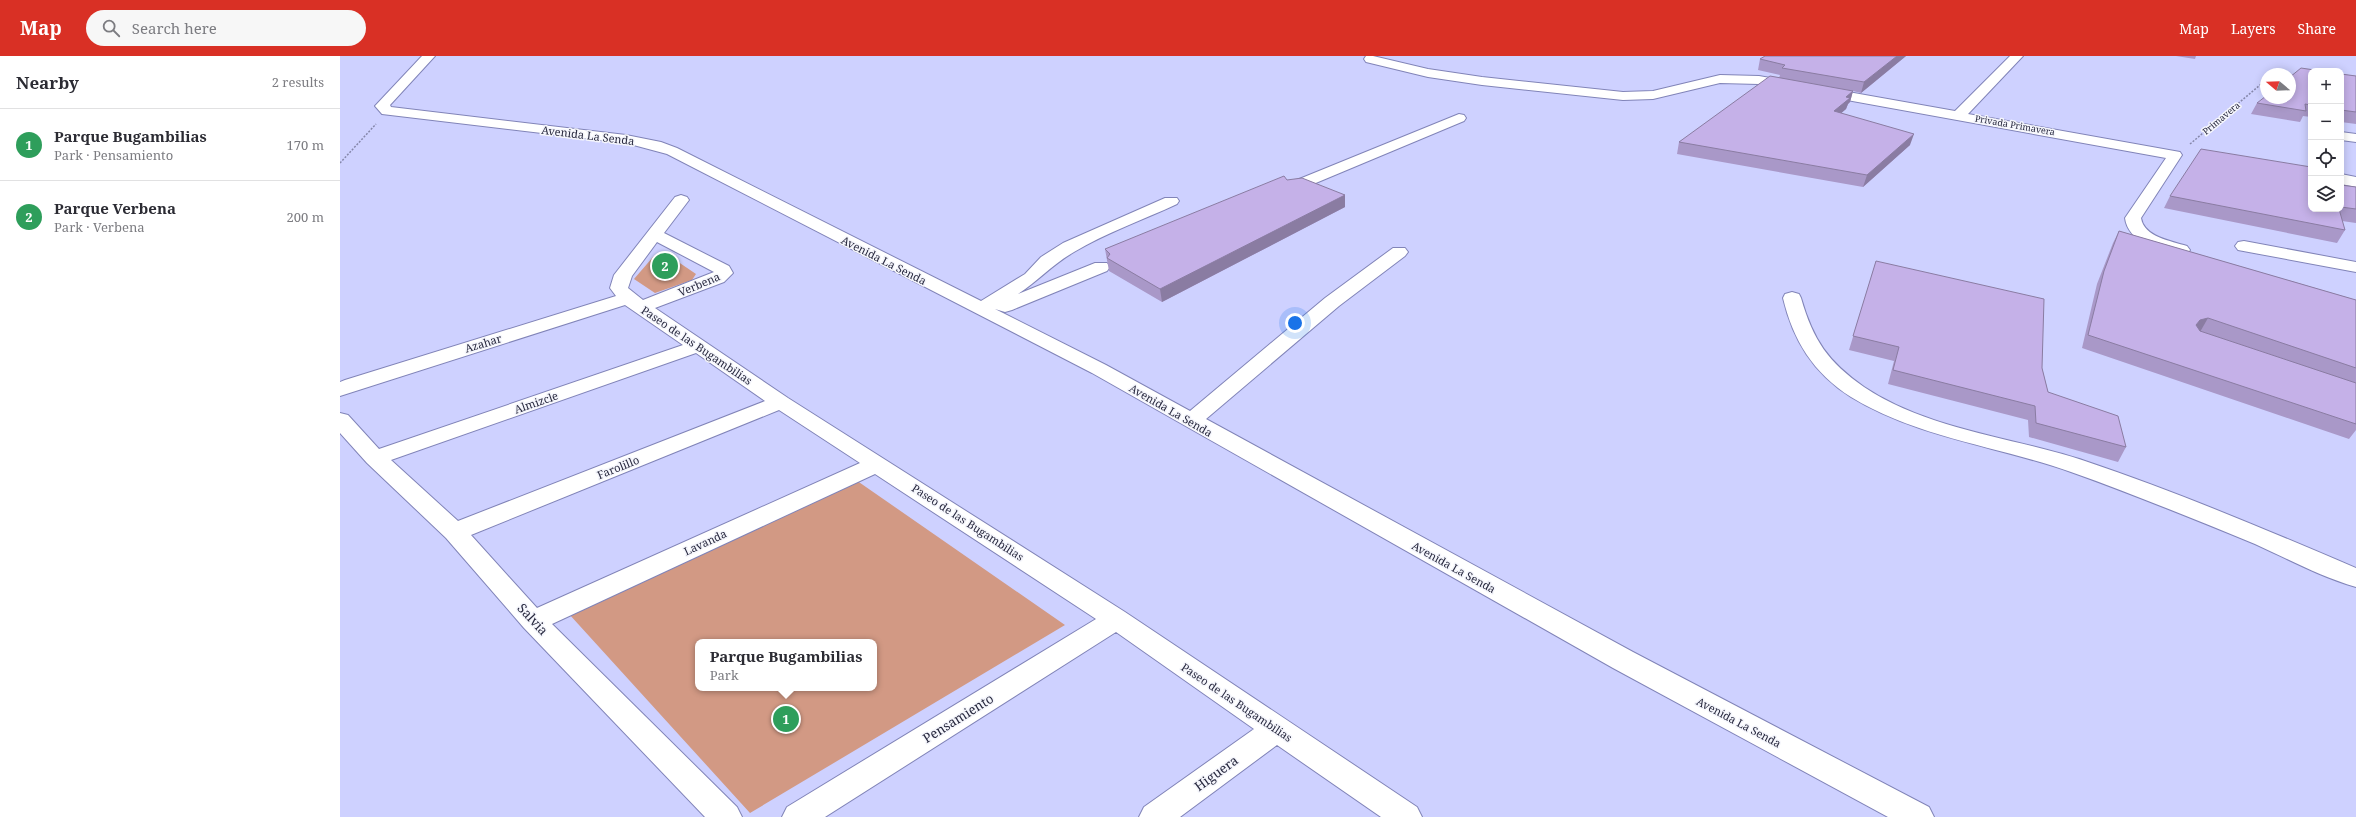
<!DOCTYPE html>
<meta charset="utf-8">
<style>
:root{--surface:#fff;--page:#f7f7f7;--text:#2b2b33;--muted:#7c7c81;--line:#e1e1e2;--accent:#d93025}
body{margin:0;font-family:"Noto Serif",serif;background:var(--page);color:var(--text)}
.controls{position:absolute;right:12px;top:12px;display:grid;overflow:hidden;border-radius:8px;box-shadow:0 2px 10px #0003}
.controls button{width:36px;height:36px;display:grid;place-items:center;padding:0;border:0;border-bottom:1px solid var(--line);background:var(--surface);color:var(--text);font:20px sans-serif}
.compass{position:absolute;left:1920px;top:12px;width:36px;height:36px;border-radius:50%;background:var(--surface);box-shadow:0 2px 10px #0003;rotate:289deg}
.you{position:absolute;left:955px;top:267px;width:14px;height:14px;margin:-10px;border:3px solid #fff;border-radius:50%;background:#1a73e8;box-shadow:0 0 0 6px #1a73e833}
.badge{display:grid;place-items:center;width:26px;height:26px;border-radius:50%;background:var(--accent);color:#fff;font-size:13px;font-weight:700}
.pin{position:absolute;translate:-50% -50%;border:2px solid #fff;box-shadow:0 1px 4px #0006}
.popup{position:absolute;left:355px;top:583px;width:182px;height:52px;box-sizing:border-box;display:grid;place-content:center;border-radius:8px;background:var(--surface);filter:drop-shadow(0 1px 3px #0005);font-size:13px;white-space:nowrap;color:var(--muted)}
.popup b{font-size:15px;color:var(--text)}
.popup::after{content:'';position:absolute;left:50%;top:100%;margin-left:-8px;border:8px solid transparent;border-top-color:var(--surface)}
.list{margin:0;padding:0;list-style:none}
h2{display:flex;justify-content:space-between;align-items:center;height:52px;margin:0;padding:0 16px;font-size:17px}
h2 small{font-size:13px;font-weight:400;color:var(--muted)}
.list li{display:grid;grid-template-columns:26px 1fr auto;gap:12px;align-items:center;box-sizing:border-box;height:72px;padding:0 16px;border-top:1px solid var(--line)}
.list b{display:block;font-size:15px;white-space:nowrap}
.list p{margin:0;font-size:13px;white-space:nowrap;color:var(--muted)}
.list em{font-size:13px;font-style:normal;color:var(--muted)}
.icon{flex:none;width:22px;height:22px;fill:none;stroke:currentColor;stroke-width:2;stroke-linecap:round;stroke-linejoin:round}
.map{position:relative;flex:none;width:2016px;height:761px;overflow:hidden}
header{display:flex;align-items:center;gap:24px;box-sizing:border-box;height:56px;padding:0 20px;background:var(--accent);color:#fff}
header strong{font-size:19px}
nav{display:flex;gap:22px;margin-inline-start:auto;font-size:14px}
.search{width:280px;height:36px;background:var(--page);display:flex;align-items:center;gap:10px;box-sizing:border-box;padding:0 14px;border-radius:22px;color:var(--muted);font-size:15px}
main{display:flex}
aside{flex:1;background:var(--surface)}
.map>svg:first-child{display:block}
</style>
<header>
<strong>Map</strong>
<div class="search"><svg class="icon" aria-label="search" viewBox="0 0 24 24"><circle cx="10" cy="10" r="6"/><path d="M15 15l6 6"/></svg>Search here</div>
<nav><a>Map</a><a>Layers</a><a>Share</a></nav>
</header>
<main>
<aside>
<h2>Nearby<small>2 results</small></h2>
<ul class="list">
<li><span class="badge" style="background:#2e9e5b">1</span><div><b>Parque Bugambilias</b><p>Park · Pensamiento</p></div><em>170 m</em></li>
<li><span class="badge" style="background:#2e9e5b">2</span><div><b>Parque Verbena</b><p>Park · Verbena</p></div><em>200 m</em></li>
</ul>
</aside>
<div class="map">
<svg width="2016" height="761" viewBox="0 0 2016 761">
<rect width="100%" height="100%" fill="#ced1ff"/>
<!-- green -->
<path fill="#d29984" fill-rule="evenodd" d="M328,199L356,218L352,224L315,237L294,223L313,201Z
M513,422L725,569L410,757L229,558ZM358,586H534V632H358Z"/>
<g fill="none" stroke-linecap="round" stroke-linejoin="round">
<defs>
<path id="minor" d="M82,0H95L50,49L51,51L286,79L321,86L337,92L641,245L685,218L701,201L723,187L825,142H837L839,145L837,148C803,164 765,177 734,196C713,208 698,225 678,238L755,207H767L770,211L767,215L672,254L665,256L655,253L766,309L850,355L985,242L1053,192H1065L1068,196L1065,200L999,250L866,363L1293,596L1589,751L1594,761H1548L1273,612L752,317L327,98L286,87L42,58L35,50Z
M1026,0H1033L1088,13L1142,21L1283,36L1313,35L1380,19L1419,20L1615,55L1670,0H1683L1628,58L1840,96L1842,99L1801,162C1804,181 1831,185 1847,190L1850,194L1847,198L1841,199C1820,194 1788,187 1785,162L1826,102L1419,28L1380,27L1313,43L1283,44L1142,29L1088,21L1026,6L1024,3Z
M1119,58L1124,59L1126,62L1124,65L959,134H947L945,131L947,128Z
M2001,76L2016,78V86L2001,84Z
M2001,118L2016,121V131L2001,128Z
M341,139L347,141L349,144L324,177L389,210L393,217L384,226L315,252L448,342L785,556L1077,751L1082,761H1041L937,689L840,761H799L804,751L914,673L776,576L485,761H442L447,751L756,563L535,418L212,568L397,751L402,761H365L184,572L106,482L27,407L0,377V357L8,359L39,393L343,289L285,249L0,340V326L5,324L276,240L270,232L274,219L335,141ZM317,186L374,216L303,244L288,232L292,220ZM356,297L425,345L118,465L51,404ZM439,354L520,407L197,552L131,479Z
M1904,185L2016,206V216L1898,194L1895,190L1898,186Z
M1452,236L1459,238L1461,242C1473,284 1488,306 1524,331C1588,374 1673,381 1745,405C1837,436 1927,474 2016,512V531C1981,521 1948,503 1915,488C1854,463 1793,438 1731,416C1658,390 1578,382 1511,341C1473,317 1453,284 1443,242L1445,238Z"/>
</defs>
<!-- minor casing -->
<use href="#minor" stroke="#8184b8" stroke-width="2"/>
<!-- path -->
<path stroke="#8587aa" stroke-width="1.5" stroke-dasharray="2 1.5" stroke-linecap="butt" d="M1850,88L1926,24
M0,107L36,68"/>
<!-- minor -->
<use href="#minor" fill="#fff" fill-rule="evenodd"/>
</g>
<!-- wall -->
<path fill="#a998c8" d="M1425,0H1566L1521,37L1513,35L1510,46L1508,48L1506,53L1501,57L1570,89L1523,131L1337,98L1339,86L1439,22L1440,19L1418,14L1420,3Z
M1836,0H1856L1855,3Z
M1971,15V61L1963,60L1960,66L1911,58L1917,47Z
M2001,18L2016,20V68L2001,66Z
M947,124L1005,139V151L822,246L769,215L765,193Z
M2001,129L2016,131V167L2002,165L2005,174L1997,187L1824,152L1830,140L1971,153H2001Z
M1779,175L2016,244V374L2009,383L1742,292L1757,228L1773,187Z
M1536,205L1702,312L1708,336L1786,391L1778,406L1689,381L1688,364L1548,328L1554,305L1509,294Z"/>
<!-- shaded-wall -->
<path fill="#8a7ca2" d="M1557,0H1566L1521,37L1524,26Z
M1513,35L1510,46L1508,48L1506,53L1491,66L1494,55L1506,41Z
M1574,78L1570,89L1523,131L1527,119Z
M1005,139V151L822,246L820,233Z
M1868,262L1860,276L1856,269L1860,264Z"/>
<!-- building -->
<path fill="#c5b1e8" stroke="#8a7ca2" d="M1425,0H1557L1524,26L1442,12L1445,9L1420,3Z
M1961,12L1981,15H1971V49L1965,48L1966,55L1917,47L1926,40V42H1950V21Z
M2001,18L2016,20V56L2001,54Z
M1430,20L1513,35L1506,41L1510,42L1494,55L1574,78L1527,119L1339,86Z
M1861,93L1971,111V153H1999L2005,174L1830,140Z
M944,120L947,124L962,122L1005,139L820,233L767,202L770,198L765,193Z
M2001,129L2016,131V153L2001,151Z
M1779,175L2016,244V312L1868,262L1860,264L1856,269L1860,275L2016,327V368L1748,279L1764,215Z
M1536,205L1704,243L1702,312L1708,336L1778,360L1786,391L1696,367L1695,350L1553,314L1559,291L1513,280Z"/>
<g text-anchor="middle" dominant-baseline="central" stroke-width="3" stroke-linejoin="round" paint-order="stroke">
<!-- far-street labels -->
<g font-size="9" fill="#27283e" stroke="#f5f6fc">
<text transform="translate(1881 62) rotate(-40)">Primavera</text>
<text transform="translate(1675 69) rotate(10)">Privada Primavera</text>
</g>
<!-- street labels -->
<g font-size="11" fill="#27283e" stroke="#f5f6fc">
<text transform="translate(248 79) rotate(7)">Avenida La Senda</text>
<text transform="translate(544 204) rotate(27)">Avenida La Senda</text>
<text transform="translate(359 228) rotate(-23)">Verbena</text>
<text transform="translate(143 287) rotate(-17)">Azahar</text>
<text transform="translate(357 289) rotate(34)">Paseo de las Bugambilias</text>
<text transform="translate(196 346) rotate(-19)">Almizcle</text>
<text transform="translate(831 354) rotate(30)">Avenida La Senda</text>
<text transform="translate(278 411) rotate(-22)">Farolillo</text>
<text transform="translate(628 466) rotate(33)">Paseo de las Bugambilias</text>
<text transform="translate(365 486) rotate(-25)">Lavanda</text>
<text transform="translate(1114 511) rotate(29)">Avenida La Senda</text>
<text transform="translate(897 646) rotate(34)">Paseo de las Bugambilias</text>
<text transform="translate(1399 666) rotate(28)">Avenida La Senda</text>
</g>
<!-- near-street labels -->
<g font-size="13" fill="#27283e" stroke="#f5f6fc">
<text transform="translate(193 563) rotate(47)">Salvia</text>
<text transform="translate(618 662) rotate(-32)">Pensamiento</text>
<text transform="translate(876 717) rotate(-36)">Higuera</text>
</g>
</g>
</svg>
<div class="controls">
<button>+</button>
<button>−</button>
<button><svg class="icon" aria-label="locate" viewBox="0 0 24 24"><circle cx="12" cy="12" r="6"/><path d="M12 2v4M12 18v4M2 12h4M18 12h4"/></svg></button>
<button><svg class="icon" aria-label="layers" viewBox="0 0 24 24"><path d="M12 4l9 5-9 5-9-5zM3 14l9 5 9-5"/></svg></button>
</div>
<svg class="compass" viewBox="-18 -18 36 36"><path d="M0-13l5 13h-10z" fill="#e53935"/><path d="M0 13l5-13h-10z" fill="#7c7c81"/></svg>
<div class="you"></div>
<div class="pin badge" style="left:446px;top:663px;background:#2e9e5b">1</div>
<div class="popup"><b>Parque Bugambilias</b>Park</div>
<div class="pin badge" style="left:325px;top:210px;background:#2e9e5b">2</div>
</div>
</main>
